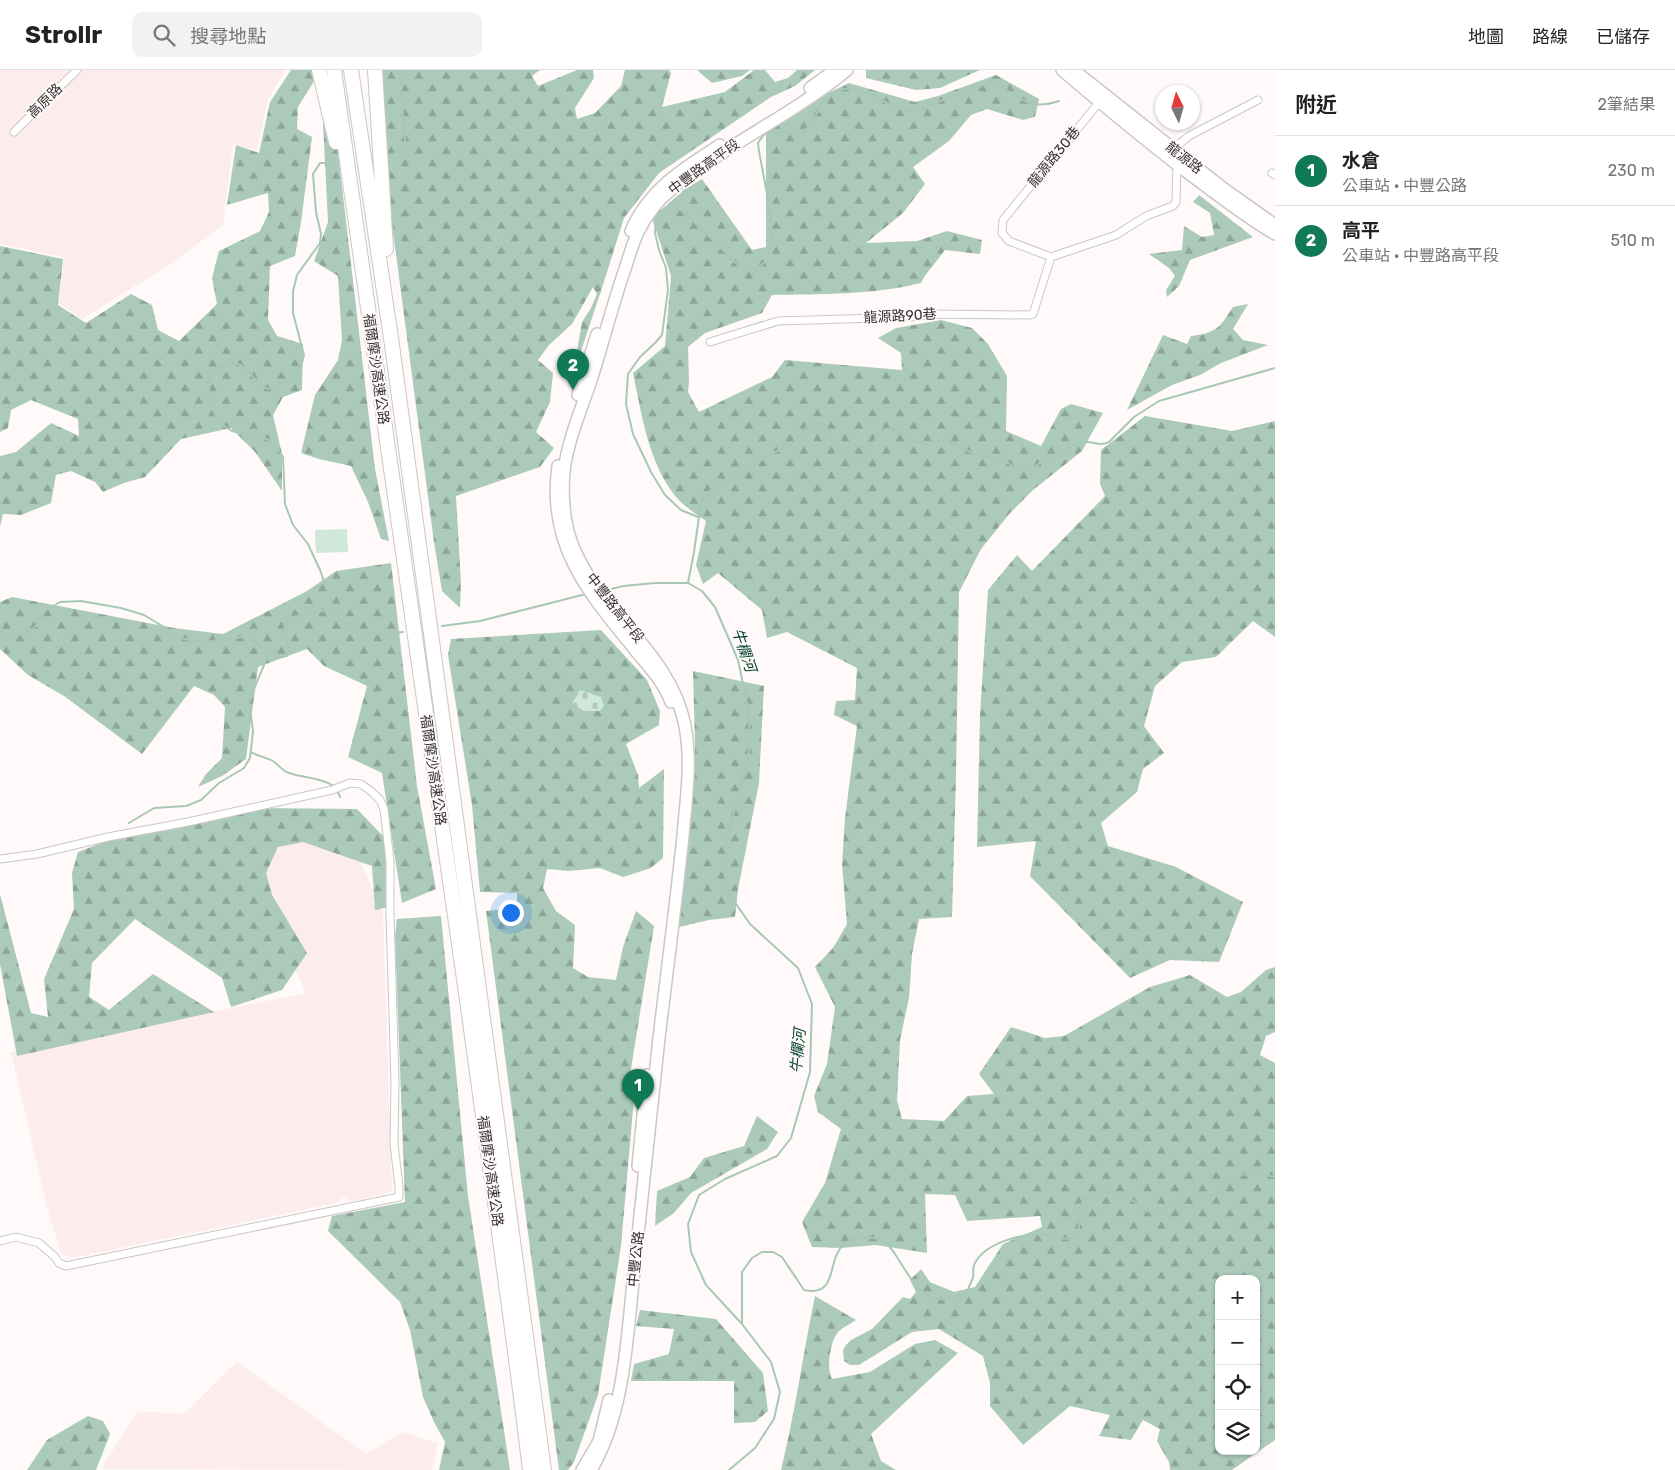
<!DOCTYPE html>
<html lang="zh-TW">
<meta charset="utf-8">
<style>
:root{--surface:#fff;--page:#f2f2f2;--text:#222;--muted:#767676;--line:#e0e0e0;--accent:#107a54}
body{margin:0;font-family:Rubik,"Noto Sans TC",sans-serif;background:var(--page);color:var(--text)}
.controls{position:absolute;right:15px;bottom:15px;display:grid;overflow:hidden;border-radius:10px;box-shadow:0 1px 4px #0004}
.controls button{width:45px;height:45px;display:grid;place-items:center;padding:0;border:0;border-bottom:1px solid var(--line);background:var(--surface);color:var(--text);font:25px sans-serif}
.compass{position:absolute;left:1155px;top:15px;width:45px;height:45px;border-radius:50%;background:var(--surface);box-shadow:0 1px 4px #0004;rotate:355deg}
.you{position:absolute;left:510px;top:842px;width:18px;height:18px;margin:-12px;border:4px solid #fff;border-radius:50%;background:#1a73e8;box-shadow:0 0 0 8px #1a73e833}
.badge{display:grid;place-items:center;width:32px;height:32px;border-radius:50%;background:var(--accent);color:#fff;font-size:16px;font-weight:700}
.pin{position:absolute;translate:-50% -41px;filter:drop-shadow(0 1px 2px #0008)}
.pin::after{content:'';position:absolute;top:26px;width:18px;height:15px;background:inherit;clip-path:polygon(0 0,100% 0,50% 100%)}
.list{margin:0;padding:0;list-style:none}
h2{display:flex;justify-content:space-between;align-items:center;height:65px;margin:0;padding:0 20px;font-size:21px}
h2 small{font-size:16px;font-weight:400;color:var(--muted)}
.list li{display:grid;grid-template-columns:32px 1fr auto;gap:15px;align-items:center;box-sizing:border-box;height:70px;padding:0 20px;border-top:1px solid var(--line)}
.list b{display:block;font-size:19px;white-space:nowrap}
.list p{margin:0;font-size:16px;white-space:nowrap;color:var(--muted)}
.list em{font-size:16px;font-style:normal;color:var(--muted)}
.icon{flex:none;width:28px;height:28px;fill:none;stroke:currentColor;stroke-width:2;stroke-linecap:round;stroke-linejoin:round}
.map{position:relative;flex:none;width:1275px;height:1400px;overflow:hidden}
header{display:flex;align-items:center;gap:30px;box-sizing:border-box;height:70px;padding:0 25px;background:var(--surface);border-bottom:1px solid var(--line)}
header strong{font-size:24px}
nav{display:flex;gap:28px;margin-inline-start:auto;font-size:18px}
.search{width:350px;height:45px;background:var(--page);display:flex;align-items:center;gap:12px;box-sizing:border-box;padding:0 18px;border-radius:10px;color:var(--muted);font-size:19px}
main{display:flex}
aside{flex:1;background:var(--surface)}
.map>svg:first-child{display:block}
</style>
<header>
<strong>Strollr</strong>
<div class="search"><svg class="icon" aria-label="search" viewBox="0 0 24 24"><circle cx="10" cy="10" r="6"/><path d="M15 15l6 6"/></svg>搜尋地點</div>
<nav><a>地圖</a><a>路線</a><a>已儲存</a></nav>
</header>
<main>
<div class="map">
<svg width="1275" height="1400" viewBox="0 0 1275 1400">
<defs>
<pattern id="forest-firs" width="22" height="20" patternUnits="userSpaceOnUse" patternTransform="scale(1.25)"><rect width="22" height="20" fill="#accaba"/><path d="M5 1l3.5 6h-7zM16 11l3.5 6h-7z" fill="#8da598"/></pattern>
<pattern id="cemetery-stones" width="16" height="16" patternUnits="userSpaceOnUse" patternTransform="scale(1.25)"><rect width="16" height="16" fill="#d0e7db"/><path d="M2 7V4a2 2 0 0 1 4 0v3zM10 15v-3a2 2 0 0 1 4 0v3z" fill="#b3c7bc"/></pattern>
</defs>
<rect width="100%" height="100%" fill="#fffaf9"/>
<!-- built -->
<path fill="#fceceb" d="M0,0H286L268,29L257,81L233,73L223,155L169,195L82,249L59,234L64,187L0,174Z
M282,768L355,781L383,842L392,1122L348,1132L346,1126L336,1133L77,1187L62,1186L48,1141L11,982L306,923L253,806Z
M237,1292L366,1384L402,1362L438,1373L432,1400L101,1399L138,1341L184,1344Z"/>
<!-- forest -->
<path fill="url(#forest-firs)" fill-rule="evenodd" d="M291,0H321L298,37L297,59L312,67L301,152L295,186L270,196L268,250L277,266L303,274L302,320L283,327L273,345L282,384V421L255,382L231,358L181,369L145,407L124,413L103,422L95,412L71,401L56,405L51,433L21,445L3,444L0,457V386L16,382L51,353L79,366L78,349L31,330L11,340L8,358L0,362V176L63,189L58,235L86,253L131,224L152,235L158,260L179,271L217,234L212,208L219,181L260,161L269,142L268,123L227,135L236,75L259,83L270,32Z
M367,0H540L532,6L538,16L577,0H593L594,8L575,38L577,49L595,43L621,16L625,0H669L671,3L662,37L725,22L754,0H765L775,12L788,8L797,0H815L795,16L771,27L659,103L624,148L602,218L579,287H576L582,252L591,238L597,224L593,217L572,254L549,275L538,290L553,303L550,332L536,362L554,378L540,397L456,426L461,513L460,538L442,521L434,472L383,86Z
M698,0H750L742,6L712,13L699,2Z
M866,0H980L940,18L916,20L866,8Z
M996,5L1039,29L1035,47L1023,50L987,39L971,45L949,71L913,97L925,114L903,143L866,173L917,171L947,161L982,170L980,184L945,180L924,207L921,213C873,225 821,224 772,225L762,243L705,263L688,277L689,312L688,322L699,342L772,307L785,290L902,300L901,283L878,268L896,258L941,250L972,258L988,274L1007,306L1006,361L1041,376L1061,339L1071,334L1103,343L1082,381L1033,420L1010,443L981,479L959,522L956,706L952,847L919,849L912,884L909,928L900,970L897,1030L902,1049L944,1051L967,1026L994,1024L979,1004L1011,957L1045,968L1064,966L1150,917L1190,905L1227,927L1241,922L1266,900L1275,897V962L1266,966L1260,985L1275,993V1370L1232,1400H1170L1169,1392L1157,1371L1160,1359L1143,1350L1131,1370L1099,1366L1110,1345L1070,1336L1023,1375L990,1336V1313L983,1286L939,1259L912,1262L859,1295H850L844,1291L843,1280L846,1275L851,1270L872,1259L903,1227L910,1229L916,1222L910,1210L921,1199L930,1212L954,1222L975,1217L1003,1174L1042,1157L1040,1146L967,1151L955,1125L925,1124L927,1183L876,1175L841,1178L812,1177L802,1152L825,1113L841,1059L818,1042L814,1026L827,994L835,937L815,897L833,878L847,854L842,794L845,748L857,656L834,645L836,631L855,630L857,598L787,562L767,568L762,540L718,503L703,514L696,495L706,451C696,444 684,436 676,427C648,392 642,345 633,303L665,276L671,206L652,148L685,119L702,109L752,180L766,177V61L826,24L849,13L915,32L938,26ZM1219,1209H1256V1381H1219Z
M325,25L337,74L375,399L389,471L381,469L368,432L351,396L319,389L301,383L315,325L338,290L342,270L338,206L314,191L328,152L323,53Z
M1199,125L1253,167L1190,190L1179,216L1167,227L1166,220L1175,206L1169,198L1149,184L1182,180L1184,156L1202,167L1214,165L1210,143L1193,132Z
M1248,234L1233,259L1243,270L1268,275L1221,293L1200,305L1172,315L1127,340L1163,265L1187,274L1191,266C1217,263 1220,257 1233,237Z
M1145,346L1232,361L1275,351V567L1253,551L1216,587L1182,592L1155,616L1144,656L1164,683L1143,699L1137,722L1101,753L1108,776L1176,797L1243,832L1219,892L1170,890L1130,908L1030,806L1036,771L977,777L980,645L988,520L1017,485L1032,501L1105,426L1100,414L1101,380Z
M391,493L417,716L436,819L402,833L382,703L348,687L367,616L324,596L307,579L258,597L246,689L222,706L198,717L206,704L222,688L225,637L214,625L194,616L142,684L64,626L28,605L0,579V532L12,527L174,558L223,564L307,521L336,501Z
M601,560L647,610L660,641L659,655L626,674L638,705L639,718L664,699L663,788L651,798L623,807L600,798L569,801L547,799L543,818L556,841L575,855L573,898L588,907L616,910L623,877L636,841L654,856L630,1005L627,1010L634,1028L621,1176L598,1325L574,1392L568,1400H559L486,841L517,838V823L480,822L472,735L448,585L451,569Z
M693,601L764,616L759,713L738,819L735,847L709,850L679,857L690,754L695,677Z
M255,738L357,739L384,767L389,837L375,840L372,796L303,772L278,777L266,803L272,825L307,883L282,920L231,937L222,908L135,849L92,893L89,927L109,940L153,904L214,942L17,986L0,894V824L31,943L48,947L44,909L74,839L72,803L78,782L119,766Z
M441,846L468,1126L510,1400H439L445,1372L434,1352L423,1327L410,1260L400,1232L328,1161L332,1146L405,1132L395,866L397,849Z
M757,1046L778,1062L767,1079L691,1123L674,1143L655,1156L657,1121L690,1107L704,1088L744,1076Z
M815,1226L856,1250C851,1253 844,1257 839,1261C830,1270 826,1298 832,1309L870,1302L915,1274L935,1270L958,1283L871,1364L881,1391L896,1400H781C795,1343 803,1284 815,1226Z
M640,1240L716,1249L763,1303L768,1341L755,1352L734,1353V1311H631L634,1294L669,1284L674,1259L636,1256Z
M88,1346L103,1351L110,1364L96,1400H27L47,1370Z"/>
<!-- cemetery -->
<path fill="url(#cemetery-stones)" d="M580,620L601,627L604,636L600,641H584L572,634Z"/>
<!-- pitch -->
<path fill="#d0e7db" d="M347,459L348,482L316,483L315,460Z"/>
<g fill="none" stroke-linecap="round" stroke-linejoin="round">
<!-- stream -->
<path stroke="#a8c7b7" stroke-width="2" d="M387,86L399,82L405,72L400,0
M334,93H320L313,104L316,142L321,164L320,173L297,205L293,221V243L304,285L300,300L285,312L270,319L260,317C246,294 237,287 212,300L208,312L211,335L218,352L232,361L273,371L283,387L285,434L293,455L308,474L320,500L336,545L359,564H388L403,562
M698,447L681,440L665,425L651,402L633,364L626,334L628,304L640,287L655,273L662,265L668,220L666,198L659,180L655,163L656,150L660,141L672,136L684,142L739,196L755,199C759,196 765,194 767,189C780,163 761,103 758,73C769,55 773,62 790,63C794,64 799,63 803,63C806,59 810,56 813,51C818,42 820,33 829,26C858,3 886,42 914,41C923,40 928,36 936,33C953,26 971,18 990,13C1019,21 1023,43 1059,31
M688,513L694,482L701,433L708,422L741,404L771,384L793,373L807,357L817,353L825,354C830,361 828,365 832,372C839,385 852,392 866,387C870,380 878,361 885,359C896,356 906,370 916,372C926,373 937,370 947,372C958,373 965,381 975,384C983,388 993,385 1001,389C1012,393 1015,403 1028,400C1039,394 1074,372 1085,372C1095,371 1098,377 1109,372L1134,347L1159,331L1275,298
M603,521L623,516L655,513H688L702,521L715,537L738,590L747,633L750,664L748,689L726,773L725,818L750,854L798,898L812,934L810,1002L791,1068L777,1086L725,1109L699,1125L688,1154L691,1182L706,1215L742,1254L771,1292L780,1322L774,1349L755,1378L729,1400
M442,556L480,551L586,524
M0,562L21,565L35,557L45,541L60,532L81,531L121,538L144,545L184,569L204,572L243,567L254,571L269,583L281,587L287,586C293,576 284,571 284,562C284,559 285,556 285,553L293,547L333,539
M251,682C259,687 266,687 273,691C279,695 282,701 289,703C304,708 320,707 334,716
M337,720L340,727
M129,753L154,738L186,736L201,730L219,713L244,698L250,688L253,661L249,631L269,583
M742,1254V1202L752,1188L762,1182H773L782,1187L804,1220C852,1230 810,1157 879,1169C886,1171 891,1178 895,1184C915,1215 927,1243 967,1222C969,1217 971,1212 973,1208C974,1203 972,1197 975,1193C986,1172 1022,1164 1043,1164C1053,1165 1068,1174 1076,1164C1081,1158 1079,1147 1080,1138C1081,1135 1083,1131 1084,1128C1095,1123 1115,1119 1126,1125C1137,1131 1141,1143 1155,1142C1165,1141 1174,1131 1183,1128C1193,1124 1203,1127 1213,1125C1220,1124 1224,1119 1229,1114C1242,1099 1257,1103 1275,1107"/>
<defs>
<path id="street" d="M1101,30L1003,150L1002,163L1009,171L1051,187L1116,165L1146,146L1173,136L1176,132L1177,94
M14,62L77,0
M1172,80L1189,66L1258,30
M1272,103L1275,105
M710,272L778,251L911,247L934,244L1029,245L1033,244L1051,187
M0,789L37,784L108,767L188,752L332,720L350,713L361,714L372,722L380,730L384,739L390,791V846L395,1012L394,1074L399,1117V1127L66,1196L59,1193L55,1187L39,1173L16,1167L0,1171"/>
<path id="primary" d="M1062,0C1103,35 1144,69 1187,102C1215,123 1244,146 1275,164
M1076,2L1224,119L1275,155
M810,18L835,0
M631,161C649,119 684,98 720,75
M578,325L597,264
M558,396C547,473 586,520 632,576C646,594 663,610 671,632
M638,1096L647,1005
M582,1400L599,1371L609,1330
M591,1400C625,1343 627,1267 634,1202C643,1124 650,1046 659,968C667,901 676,833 683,766C686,729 692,693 685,656C671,581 596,541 571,471C564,450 562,424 564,401C568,368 583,336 593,304C604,269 613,233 625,199C629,186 633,173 638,162C646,146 658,130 672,119C685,106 701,97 716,87C760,58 807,33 847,0"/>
<path id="highway" d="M319,0L336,72
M334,0L470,951C490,1100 512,1250 530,1400
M351,0L392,275L544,1400
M375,0L386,179"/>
</defs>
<!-- street casing -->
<use href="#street" stroke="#ccc6c5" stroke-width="9"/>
<!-- primary casing -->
<use href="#primary" stroke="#ccc6c5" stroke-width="14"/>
<!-- highway casing -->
<use href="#highway" stroke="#ccc6c5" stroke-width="16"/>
<!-- street -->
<use href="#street" stroke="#fff" stroke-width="7"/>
<!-- primary -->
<use href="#primary" stroke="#fff" stroke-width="11"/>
<!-- highway -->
<use href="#highway" stroke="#fff" stroke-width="14"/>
</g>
<g text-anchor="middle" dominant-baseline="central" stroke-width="4" stroke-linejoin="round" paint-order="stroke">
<!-- street labels -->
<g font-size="14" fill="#363333" stroke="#fffaf9">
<text transform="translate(45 31) rotate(-45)">高原路</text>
<text transform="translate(1054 87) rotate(-51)">龍源路30巷</text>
<text transform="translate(1184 88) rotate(38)">龍源路</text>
<text transform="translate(704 97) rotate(-36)">中豐路高平段</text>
<text transform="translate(900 246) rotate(-3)">龍源路90巷</text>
<text transform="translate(376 299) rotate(82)">福爾摩沙高速公路</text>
<text transform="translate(615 538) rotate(52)">中豐路高平段</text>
<text transform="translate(433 700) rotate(82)">福爾摩沙高速公路</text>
<text transform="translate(490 1101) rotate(82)">福爾摩沙高速公路</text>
<text transform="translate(636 1189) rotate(-84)">中豐公路</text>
</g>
<!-- water labels -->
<g font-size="15" font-style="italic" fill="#09442e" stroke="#fffaf9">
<text transform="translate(744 580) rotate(71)">牛欄河</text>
<text transform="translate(798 981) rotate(-85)">牛欄河</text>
</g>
</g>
</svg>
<div class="controls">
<button>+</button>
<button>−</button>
<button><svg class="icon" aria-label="locate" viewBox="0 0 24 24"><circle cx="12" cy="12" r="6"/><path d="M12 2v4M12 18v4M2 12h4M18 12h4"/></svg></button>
<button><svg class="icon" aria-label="layers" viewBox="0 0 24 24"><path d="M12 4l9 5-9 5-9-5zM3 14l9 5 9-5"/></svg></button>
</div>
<svg class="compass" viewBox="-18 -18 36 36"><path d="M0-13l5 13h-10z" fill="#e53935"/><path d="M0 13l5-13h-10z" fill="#767676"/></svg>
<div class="you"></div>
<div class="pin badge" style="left:638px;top:1040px">1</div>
<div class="pin badge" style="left:573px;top:320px">2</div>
</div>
<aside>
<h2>附近<small>2筆結果</small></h2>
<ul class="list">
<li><span class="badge">1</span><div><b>水倉</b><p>公車站 · 中豐公路</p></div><em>230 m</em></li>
<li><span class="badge">2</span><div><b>高平</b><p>公車站 · 中豐路高平段</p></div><em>510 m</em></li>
</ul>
</aside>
</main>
